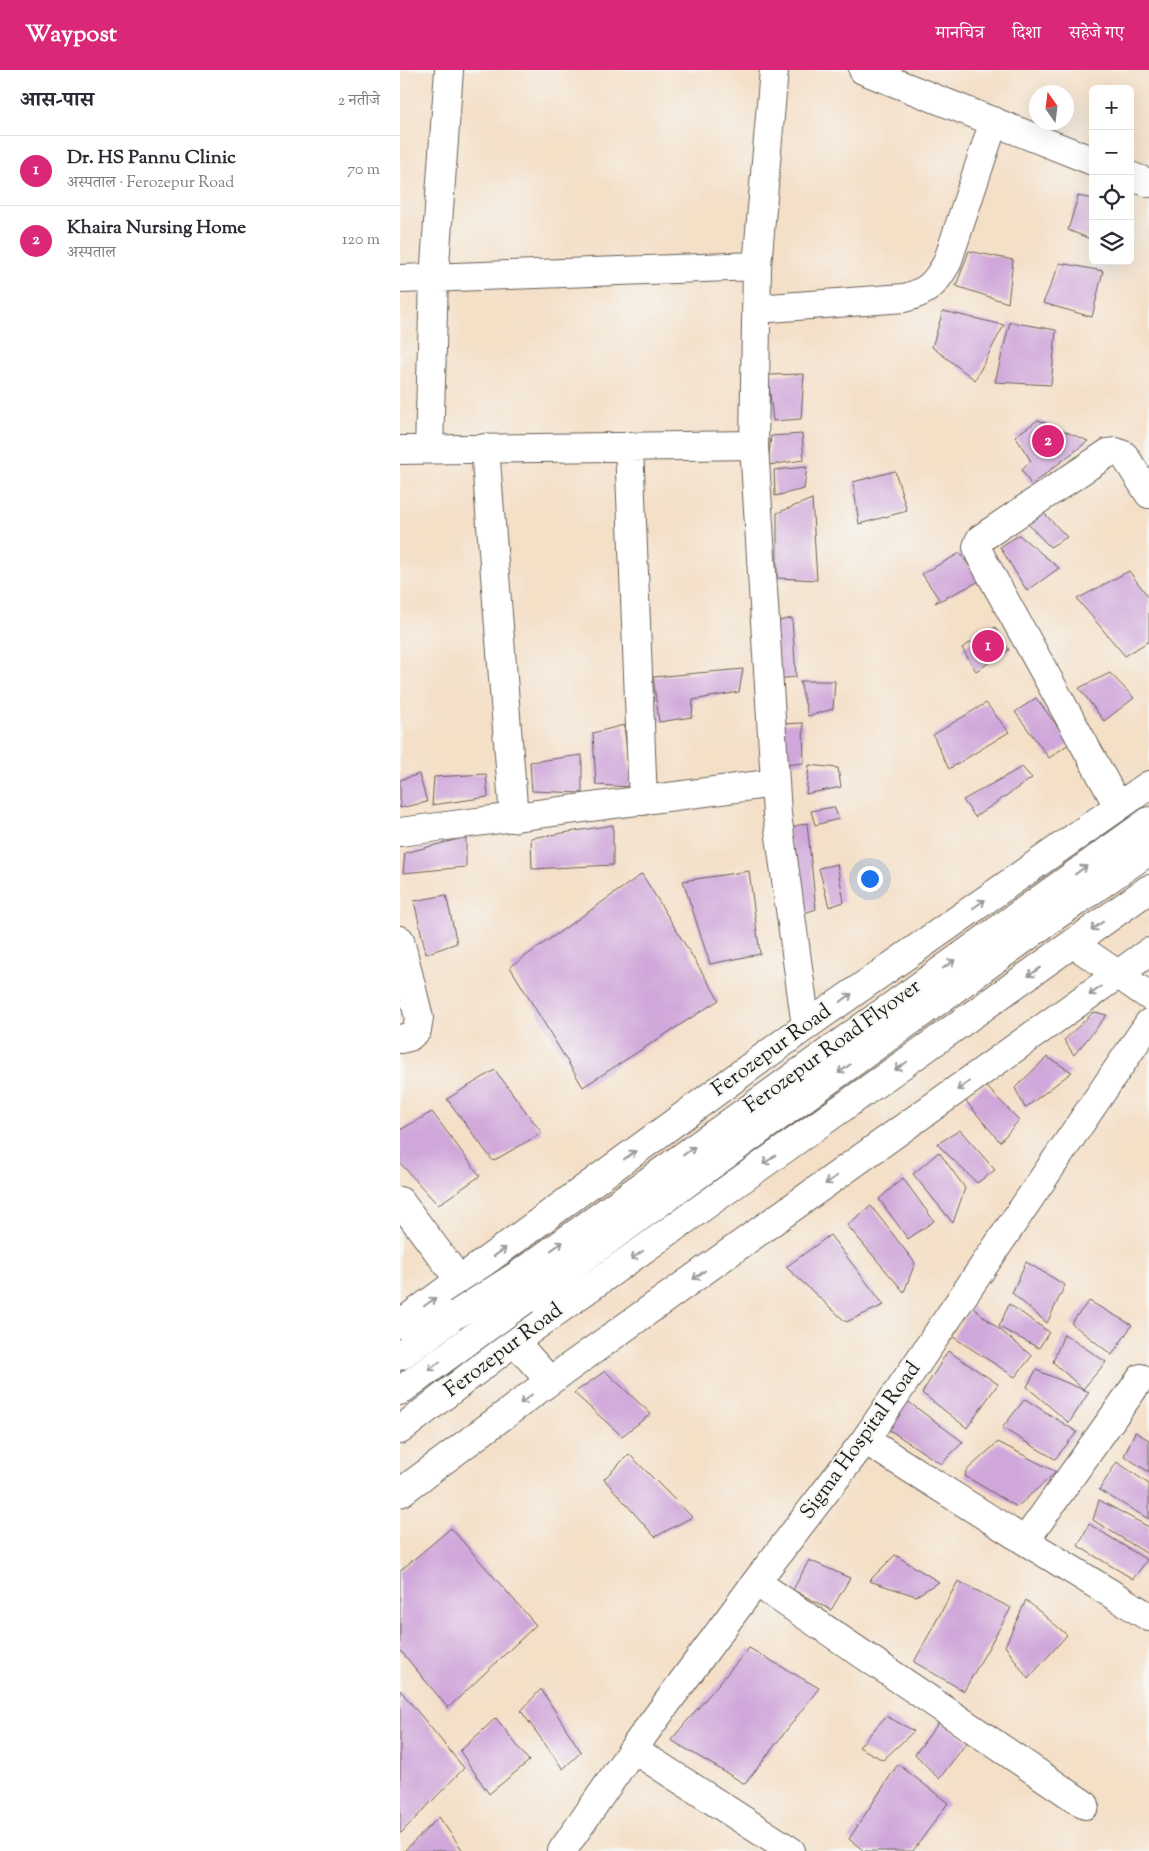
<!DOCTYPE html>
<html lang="hi">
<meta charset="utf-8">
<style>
:root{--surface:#fff;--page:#f2f2f3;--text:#2b2b33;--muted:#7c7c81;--line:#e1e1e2;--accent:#db2777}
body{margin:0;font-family:"Sorts Mill Goudy","Noto Serif Devanagari",serif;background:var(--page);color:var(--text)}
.controls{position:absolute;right:15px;top:15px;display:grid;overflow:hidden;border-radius:8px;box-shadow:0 5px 20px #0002}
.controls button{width:45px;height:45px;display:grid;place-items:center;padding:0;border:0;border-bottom:1px solid var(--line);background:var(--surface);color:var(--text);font:25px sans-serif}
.compass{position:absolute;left:629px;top:15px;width:45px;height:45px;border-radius:50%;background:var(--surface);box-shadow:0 5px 20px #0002;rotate:346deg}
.you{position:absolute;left:469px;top:808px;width:18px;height:18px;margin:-12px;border:4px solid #fff;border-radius:50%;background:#1a73e8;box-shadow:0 0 0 8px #1a73e833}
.badge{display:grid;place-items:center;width:32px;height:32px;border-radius:50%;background:var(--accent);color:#fff;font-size:16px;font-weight:700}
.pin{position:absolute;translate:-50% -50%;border:2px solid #fff;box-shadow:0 1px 5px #0006}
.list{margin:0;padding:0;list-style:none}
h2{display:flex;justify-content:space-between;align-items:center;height:65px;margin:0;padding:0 20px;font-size:21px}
h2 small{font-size:16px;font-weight:400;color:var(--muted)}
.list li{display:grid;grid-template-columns:32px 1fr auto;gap:15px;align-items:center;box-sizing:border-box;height:70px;padding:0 20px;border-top:1px solid var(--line)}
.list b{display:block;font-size:19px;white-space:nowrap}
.list p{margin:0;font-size:16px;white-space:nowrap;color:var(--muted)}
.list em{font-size:16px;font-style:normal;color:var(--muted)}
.icon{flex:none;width:28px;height:28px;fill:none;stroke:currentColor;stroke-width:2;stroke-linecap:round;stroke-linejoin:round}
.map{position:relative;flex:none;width:749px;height:1781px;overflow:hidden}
header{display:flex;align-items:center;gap:30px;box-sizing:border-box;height:70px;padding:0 25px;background:var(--accent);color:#fff}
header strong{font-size:24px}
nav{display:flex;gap:28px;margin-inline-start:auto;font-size:18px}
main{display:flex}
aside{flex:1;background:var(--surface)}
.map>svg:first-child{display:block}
</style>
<header>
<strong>Waypost</strong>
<nav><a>मानचित्र</a><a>दिशा</a><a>सहेजे गए</a></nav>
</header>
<main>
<aside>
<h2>आस-पास<small>2 नतीजे</small></h2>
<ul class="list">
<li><span class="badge">1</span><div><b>Dr. HS Pannu Clinic</b><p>अस्पताल · Ferozepur Road</p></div><em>70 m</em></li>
<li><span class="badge">2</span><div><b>Khaira Nursing Home</b><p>अस्पताल</p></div><em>120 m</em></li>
</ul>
</aside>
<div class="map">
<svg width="749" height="1781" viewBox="0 0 749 1781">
<rect width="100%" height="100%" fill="#f6f6f2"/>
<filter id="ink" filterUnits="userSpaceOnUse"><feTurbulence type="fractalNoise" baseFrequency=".02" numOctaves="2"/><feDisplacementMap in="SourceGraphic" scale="10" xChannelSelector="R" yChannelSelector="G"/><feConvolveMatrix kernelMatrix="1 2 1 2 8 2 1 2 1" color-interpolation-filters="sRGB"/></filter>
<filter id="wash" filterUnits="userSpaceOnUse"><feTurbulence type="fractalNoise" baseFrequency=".0096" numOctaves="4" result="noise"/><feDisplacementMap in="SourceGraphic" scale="20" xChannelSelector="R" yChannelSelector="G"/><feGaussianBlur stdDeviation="1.12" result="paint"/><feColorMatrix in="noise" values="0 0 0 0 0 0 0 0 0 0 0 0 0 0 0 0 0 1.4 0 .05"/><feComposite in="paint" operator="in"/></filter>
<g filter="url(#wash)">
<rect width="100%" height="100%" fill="#f4dfc7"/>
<g id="blocks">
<!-- building -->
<path fill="#d0a7da" d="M678,126L693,129V170L668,160Z
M569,181L613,190L608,233L556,216Z
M660,193L703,201L692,247L643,233Z
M543,241L604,255L575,310L532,277Z
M610,252L656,260L651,315L595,312Z
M404,304L401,349L373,351L368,305Z
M638,350L688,371L631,415L622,400L631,391L615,366Z
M402,364L404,390L368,395L371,366Z
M407,397L404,419L375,426L374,400Z
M495,401L507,441L459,454L453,412Z
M412,429L417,510L377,508V443Z
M644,443L667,467L650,477L625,451Z
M619,465L659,498L627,521L600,477Z
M560,483L580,511L535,533L539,529L522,504Z
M729,501L749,528V571L725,586L677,529Z
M392,548L396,607L376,609L374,552Z
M595,557L609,580L576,601L562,578Z
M343,599L339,622L293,630L292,647L259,652L253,607Z
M710,603L734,628L704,651L679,618Z
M400,611H435L433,639L408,646Z
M636,628L670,673L649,688L615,642Z
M586,633L609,662L549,699L533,665Z
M403,653L404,693L386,695L381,654Z
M224,655L231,717L196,715L193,663Z
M182,685V723L132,721L130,692Z
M409,695L438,698L441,717L406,724Z
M622,697L632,708L575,747L563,730Z
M19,704L27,732L0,738V710Z
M86,704L88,727L32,735L34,707Z
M434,737L439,749L415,755L411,741Z
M407,753L416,839L402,844L388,758Z
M213,755V795L132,799L131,768Z
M66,767V797L3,803L5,783Z
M437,794L444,832L429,837L419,798Z
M349,801L360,884L310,894L283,811Z
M242,804L319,930L183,1017L110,897Z
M46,825L57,873L26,884L14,831Z
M694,942L707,945L674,985L664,970Z
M647,987L672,1002L625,1038L615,1018Z
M95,1000L142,1063L93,1091L47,1029Z
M585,1015L619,1050L600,1072L565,1030Z
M32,1042L80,1106L38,1135L0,1093V1060Z
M560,1060L595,1100L577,1113L537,1074Z
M539,1082L565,1118L553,1153L513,1104Z
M503,1108L534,1151L508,1169L479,1129Z
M471,1136L515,1193L504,1222L447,1155Z
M430,1165L484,1235L446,1252L386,1197Z
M626,1192L665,1215L647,1253L612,1223Z
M689,1231L732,1255L712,1285L671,1253Z
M609,1234L649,1262L639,1278L599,1257Z
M572,1237L632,1286L615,1307L553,1267Z
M664,1264L706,1292L683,1319L653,1292Z
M548,1281L598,1314L567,1358L522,1323Z
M636,1300L689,1322L669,1353L627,1317Z
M205,1301L251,1344L222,1366L174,1323Z
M625,1329L677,1362L655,1389L602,1358Z
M506,1330L563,1372L541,1394L488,1359Z
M735,1362L749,1370V1402L724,1386Z
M598,1372L656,1402L617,1437L565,1406L566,1401Z
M229,1384L292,1447L255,1467L204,1409Z
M717,1392L749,1414V1449L699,1420Z
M699,1430L749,1457V1485L693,1450Z
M689,1454L747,1490L733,1509L678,1476Z
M51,1458L136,1555L48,1638L0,1580V1501Z
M495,1485L539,1512L516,1526L469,1511Z
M409,1490L450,1508L431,1540L393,1520Z
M558,1511L611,1538L564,1621L514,1592Z
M626,1530L667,1565L628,1609L605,1576Z
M349,1578L419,1618L345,1714L271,1670Z
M141,1619L181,1682L163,1699L121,1641Z
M0,1620L64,1698L0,1764Z
M486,1646L514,1661L483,1690L459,1677Z
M96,1648L129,1691L89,1724L60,1681Z
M540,1651L568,1671L539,1709L515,1684Z
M498,1694L548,1733L513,1781H464L449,1769Z
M39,1747L63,1781H4Z"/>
</g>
</g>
<g filter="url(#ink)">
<use href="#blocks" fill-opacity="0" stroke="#686058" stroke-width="1"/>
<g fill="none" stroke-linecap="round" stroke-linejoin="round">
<defs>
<path id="minor" d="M374,0L357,196L354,375L377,744L406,956
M463,0L693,91
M730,106L749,113
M0,209L357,196
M356,239L504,228C528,222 535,214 547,193L594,51
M229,376L243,731
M85,378L114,748
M29,379L34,208L49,0
M0,380L354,375
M718,736L580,485L577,477L580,469L708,383L716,382L724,385L749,424
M0,762L375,713
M0,870L19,948L17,960L9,967L0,969
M674,874L749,926
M0,1131L60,1211L150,1311L0,1423
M150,1311L749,882
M465,1370L625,1471L749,1547
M625,1471L741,1308
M356,1512L685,1735
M233,1679L391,1781
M162,1781L233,1679L356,1512L465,1370L749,953"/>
<path id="major" d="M118,1205L749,751
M125,1230L654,847L749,781
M0,1254L406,956L749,715
M0,1286L57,1244
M0,1321L68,1271
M0,1360L115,1271L749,819"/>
</defs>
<!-- minor casing -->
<use href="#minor" stroke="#686058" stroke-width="30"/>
<!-- major casing -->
<use href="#major" stroke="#686058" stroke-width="30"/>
<!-- minor -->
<use href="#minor" stroke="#fff" stroke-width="28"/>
<!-- major -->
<use href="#major" stroke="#fff" stroke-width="28"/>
<defs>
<path id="major-bridge" d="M57,1244L118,1205
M68,1271L125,1230"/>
</defs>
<!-- major-bridge casing -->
<use href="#major-bridge" stroke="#686058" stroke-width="30" stroke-linecap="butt"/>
<!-- major-bridge -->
<use href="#major-bridge" stroke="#fff" stroke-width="28"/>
</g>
<!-- one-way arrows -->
<defs><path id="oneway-shaft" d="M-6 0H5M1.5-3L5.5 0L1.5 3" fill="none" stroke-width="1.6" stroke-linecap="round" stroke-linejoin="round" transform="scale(1.25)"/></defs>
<g stroke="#999">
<use href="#oneway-shaft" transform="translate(681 800) rotate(-36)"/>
<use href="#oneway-shaft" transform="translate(579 834) rotate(-35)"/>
<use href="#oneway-shaft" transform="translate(697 856) rotate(144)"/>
<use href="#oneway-shaft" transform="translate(549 894) rotate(-36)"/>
<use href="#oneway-shaft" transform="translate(634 902) rotate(145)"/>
<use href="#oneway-shaft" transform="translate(695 921) rotate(144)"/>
<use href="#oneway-shaft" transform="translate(446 928) rotate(-35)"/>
<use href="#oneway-shaft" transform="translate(501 996) rotate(145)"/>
<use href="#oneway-shaft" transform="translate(444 999) rotate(144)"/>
<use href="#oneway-shaft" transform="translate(563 1016) rotate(144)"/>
<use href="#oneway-shaft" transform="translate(289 1081) rotate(-36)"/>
<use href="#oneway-shaft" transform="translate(230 1085) rotate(-36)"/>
<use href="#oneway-shaft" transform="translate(369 1090) rotate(145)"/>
<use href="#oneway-shaft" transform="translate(431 1110) rotate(144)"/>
<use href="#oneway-shaft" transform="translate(157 1176) rotate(-36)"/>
<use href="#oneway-shaft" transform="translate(100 1182) rotate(-36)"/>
<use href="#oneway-shaft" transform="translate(237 1185) rotate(145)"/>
<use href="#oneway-shaft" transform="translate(299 1205) rotate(144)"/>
<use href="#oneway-shaft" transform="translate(30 1232) rotate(-35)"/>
<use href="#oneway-shaft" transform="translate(34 1296) rotate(144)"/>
<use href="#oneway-shaft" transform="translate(126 1329) rotate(143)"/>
</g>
</g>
<g text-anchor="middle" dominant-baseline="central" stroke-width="4" stroke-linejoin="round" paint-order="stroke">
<!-- street labels -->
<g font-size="21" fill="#1c1c1c" stroke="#f6f6f2">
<text transform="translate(433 977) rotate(-36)">Ferozepur Road Flyover</text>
<text transform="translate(372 981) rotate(-36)">Ferozepur Road</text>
<text transform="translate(104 1281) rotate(-37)">Ferozepur Road</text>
<text transform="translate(461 1371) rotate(-54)">Sigma Hospital Road</text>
</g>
</g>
</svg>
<div class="controls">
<button>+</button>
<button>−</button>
<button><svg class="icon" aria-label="locate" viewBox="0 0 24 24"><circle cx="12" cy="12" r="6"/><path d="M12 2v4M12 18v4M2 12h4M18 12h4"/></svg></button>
<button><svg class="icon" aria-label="layers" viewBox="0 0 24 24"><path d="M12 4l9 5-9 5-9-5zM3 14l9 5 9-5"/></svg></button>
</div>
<svg class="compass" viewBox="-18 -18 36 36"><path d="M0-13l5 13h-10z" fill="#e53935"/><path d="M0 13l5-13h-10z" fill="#7c7c81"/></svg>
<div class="you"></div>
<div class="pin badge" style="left:588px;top:576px">1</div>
<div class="pin badge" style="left:648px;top:371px">2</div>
</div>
</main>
